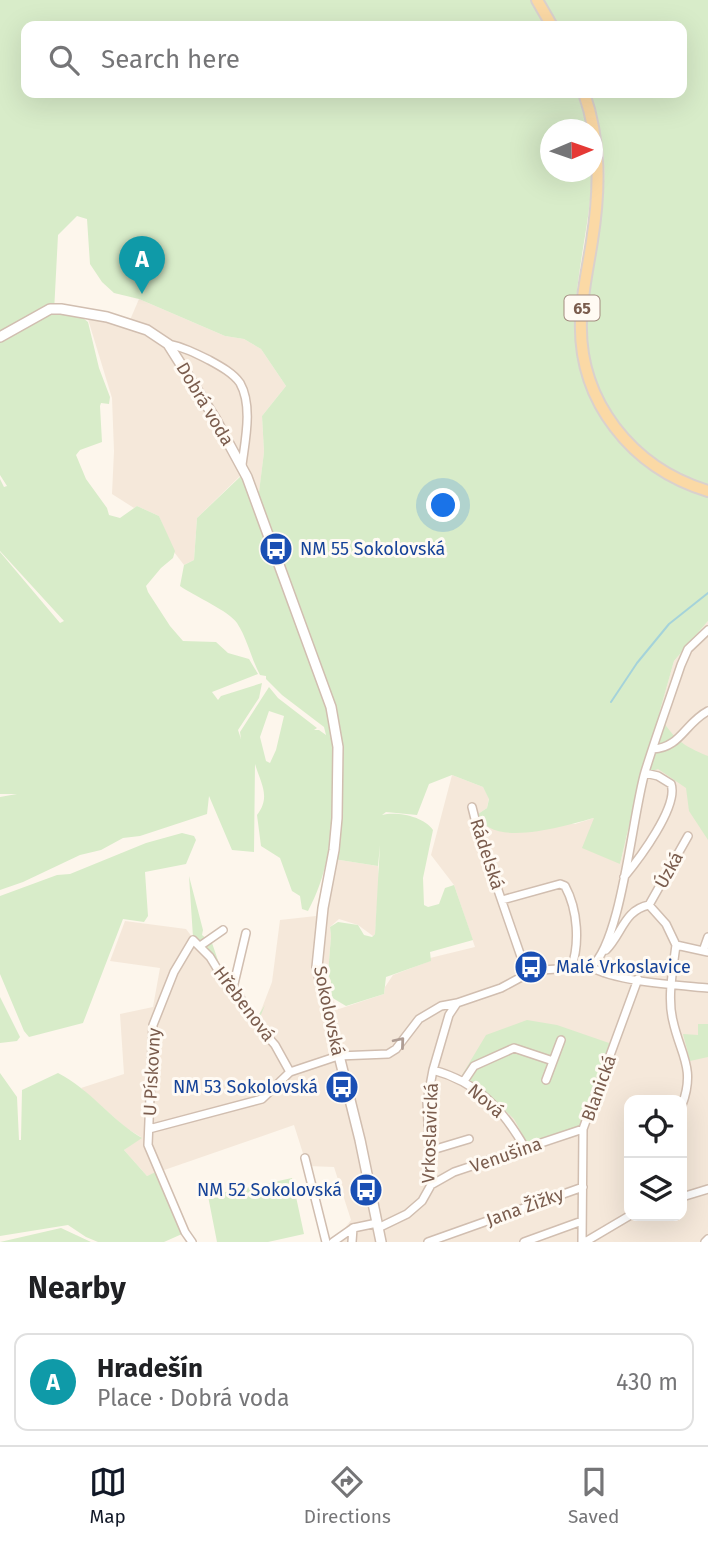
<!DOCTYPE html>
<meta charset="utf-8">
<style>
:root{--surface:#fff;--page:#f2f2f2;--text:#202124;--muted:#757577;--line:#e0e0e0;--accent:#111827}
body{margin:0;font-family:"Fira Sans",sans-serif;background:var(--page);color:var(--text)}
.controls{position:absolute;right:21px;bottom:21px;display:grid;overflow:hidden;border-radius:14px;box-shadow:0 7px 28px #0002}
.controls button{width:63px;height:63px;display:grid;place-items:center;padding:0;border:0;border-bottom:2px solid var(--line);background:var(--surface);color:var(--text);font:35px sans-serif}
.compass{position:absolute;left:540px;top:119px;width:63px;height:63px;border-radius:50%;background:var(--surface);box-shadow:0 7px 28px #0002;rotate:88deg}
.you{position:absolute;left:444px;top:506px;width:24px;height:24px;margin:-18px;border:5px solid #fff;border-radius:50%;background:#1a73e8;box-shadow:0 0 0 10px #1a73e833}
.badge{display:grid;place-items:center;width:46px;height:46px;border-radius:50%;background:var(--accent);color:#fff;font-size:23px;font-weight:700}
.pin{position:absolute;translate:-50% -58px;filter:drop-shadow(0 2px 4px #0008)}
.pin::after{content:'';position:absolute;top:37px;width:24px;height:21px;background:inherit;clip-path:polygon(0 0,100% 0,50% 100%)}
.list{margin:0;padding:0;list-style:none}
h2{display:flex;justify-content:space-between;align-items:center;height:91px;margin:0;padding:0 28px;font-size:30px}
h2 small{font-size:23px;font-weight:400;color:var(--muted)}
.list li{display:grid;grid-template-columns:46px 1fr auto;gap:21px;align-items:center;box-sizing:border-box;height:98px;margin:0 14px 14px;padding:0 14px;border:2px solid var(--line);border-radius:14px}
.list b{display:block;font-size:26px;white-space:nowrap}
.list p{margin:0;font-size:23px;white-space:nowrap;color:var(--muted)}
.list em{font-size:23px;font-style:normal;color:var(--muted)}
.icon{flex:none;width:38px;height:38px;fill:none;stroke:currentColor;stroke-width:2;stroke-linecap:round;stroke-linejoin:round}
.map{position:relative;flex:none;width:708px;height:1242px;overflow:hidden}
.search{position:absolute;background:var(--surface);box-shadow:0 7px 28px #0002;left:21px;right:21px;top:21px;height:77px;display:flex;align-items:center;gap:18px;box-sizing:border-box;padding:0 24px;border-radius:14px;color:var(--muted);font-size:26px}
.sheet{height:203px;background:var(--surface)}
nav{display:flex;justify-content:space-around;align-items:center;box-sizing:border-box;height:98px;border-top:2px solid var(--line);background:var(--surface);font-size:19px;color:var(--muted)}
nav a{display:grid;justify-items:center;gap:4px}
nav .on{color:var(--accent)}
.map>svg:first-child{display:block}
</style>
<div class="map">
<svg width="708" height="1242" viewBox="0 0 708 1242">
<rect width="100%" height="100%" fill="#fdf6ec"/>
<!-- residential -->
<path fill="#f5e8da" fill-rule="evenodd" d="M139,299L225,336L244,339L261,349L286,386L262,416L264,452L259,493L240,476L197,518L194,560L184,565L174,552L159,516L137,506L134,508L112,494L114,451L112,398L87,316L92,320L93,310L130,320Z
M708,621V1242H328L336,1240L351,1220L334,1167L307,1166L294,1125L147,1176L124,1150L141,1137L126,1128L81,1088L124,1074L120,1014L153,1007L160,968L110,961L125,921L186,929L257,1021L272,982L280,920L316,916L327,858L378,866L379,879L375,934L373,936L358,925L339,919L330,927L331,936L328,974L331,997L339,1009L384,994L385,987L393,975L430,961V958L434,957L475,947L454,885L431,855L452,775L483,787L489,798L487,808L478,814L575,824L594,818L620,864L641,775L674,661ZM629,1100H682V1216H629Z"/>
<!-- green -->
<path fill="#d8ecc9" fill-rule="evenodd" d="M0,0H530L546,26H26V93H578L588,129L550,130V172H592C591,221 576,270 575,320C572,404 628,474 708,497V621L674,661L659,714C672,738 683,746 708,756V840L689,811L686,788L658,769L641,775L620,864L582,848L594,818C568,825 489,850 478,814L487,808L489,799L483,787L452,775L429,784L417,815L386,812L382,815C396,811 424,816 433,830L423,878L424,905L428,907L439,904L445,888L454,885L473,940L430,952L431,961L386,977L384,994L346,1006L331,997V981L328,974L331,936L330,927L338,922L358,925L364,935L372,937L375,934L380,845L378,866L327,858C323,877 317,894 308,911L302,909L300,896L292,891L280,858L261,846L257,815C271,797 261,784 255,764L254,852L232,850L209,796L207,814L140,836L123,838L101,850L80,855L23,882L0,890V797L17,794H0V552L60,623L64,621L0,551V479L4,487L7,486L0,475ZM77,216L87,219L90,264L102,282L114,293L139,299L225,336L244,339L261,349L286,386L262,416L264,452L259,492L241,476L197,518L194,560L184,565L180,586C194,596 229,611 237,623C247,638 251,658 260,675L266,676V679L282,695L324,727L326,735L319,730H314L317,728L278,698L269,687L240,732L241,739L238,730L259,698L262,683L221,696L218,700L212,692L258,674L249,659L228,653L216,642L183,641L170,626L148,592L146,586L161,568L173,558L175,551L159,516L137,506L120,518L109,515L107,508L86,479L76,455L80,450L102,442L100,406L101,403L109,404L110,397L99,368L88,322L79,315L54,312L58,235ZM269,711L284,716L276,750L270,763L266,761L260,737Z
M544,0H708V485C635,463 585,397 587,321C588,274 602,229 604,182C606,152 599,122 591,93H682V26H559Z
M182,833L194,836L196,840L186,864L145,872L148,916L144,922L123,919L83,1023L29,1037L24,1031L0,974V896L57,875L70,874L146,843Z
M189,876L203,930L202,935L212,943L222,972L258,1016L265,1005L258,1022L193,937Z
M0,997L20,1037L17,1041L0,1043Z
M527,1020L557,1025L612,1044L584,1122L578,1127L527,1143L514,1119L487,1093L462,1075L486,1035Z
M698,1024H708V1057L690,1061L683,1034L698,1035Z
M0,1073L17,1097L19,1140H21L22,1090L58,1073C90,1089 111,1120 142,1138L124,1150L147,1176L158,1171L182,1234L164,1242H98L86,1237L68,1225L0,1236Z
M292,1178L304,1234L268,1242H217L208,1196Z
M61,1228L91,1242H0Z"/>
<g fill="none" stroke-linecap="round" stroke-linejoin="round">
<!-- stream -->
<path stroke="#a5d3da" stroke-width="2" d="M611,702L637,663L669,624L708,593"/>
<defs>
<path id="minor" d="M168,344C183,347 195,353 209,360C220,366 233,373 240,383C253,406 245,441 242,465
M653,749C680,748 685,723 708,711
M472,807L479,835L527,974
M624,877C639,859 679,806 671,784L658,776L645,773
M502,900L560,884L565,886C578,910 580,944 571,969
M649,905L688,836
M676,945C673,969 667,998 673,1021C680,1054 696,1068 682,1105
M676,945L708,952
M200,946L223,930
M606,950C622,934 624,910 649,905L666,924L676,945
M703,951L708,937
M591,967C617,982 677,985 708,988
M233,988L246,933
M433,1070C477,1082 503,1109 525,1148
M546,1080L561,1040
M464,1081L474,1066L514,1048L553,1061
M149,1129L262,1099L290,1072L338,1056L388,1054L396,1049L419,1019L441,1006L457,1003
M429,1151L469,1139
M305,1158L326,1242
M431,1185L454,1172L583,1129
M682,1197L708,1189
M378,1228L407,1214L422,1201L431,1185L427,1102L433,1070L449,1015L457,1003L501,988L527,974L541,970L591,967C622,941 632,816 645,772C656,736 669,701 681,665L688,649L708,630
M192,1242L185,1232L148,1145L153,1025L174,972L193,940L210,957L221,975L238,993L248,1014L275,1045L290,1072
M333,1242L353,1228
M352,1242L353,1228L377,1223
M428,1242L583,1187
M524,1242L582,1221
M582,1242L583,1129L638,979
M585,1242L629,1216
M705,1242L708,1239"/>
<path id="tertiary" d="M0,337L50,309H61L107,317L147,330L168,344L216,420L247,477L331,707L338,747L337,818L334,850L323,908L317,967L360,1140L381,1242"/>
<path id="primary" d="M537,0L552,26
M584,93C601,142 600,190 592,241C588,267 582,293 581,320C578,401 632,468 708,491"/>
</defs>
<!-- minor casing -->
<use href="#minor" stroke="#d1beb0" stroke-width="10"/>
<!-- tertiary casing -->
<use href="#tertiary" stroke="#d1beb0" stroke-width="12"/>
<!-- primary casing -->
<use href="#primary" stroke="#dad1cd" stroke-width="14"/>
<!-- minor -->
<use href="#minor" stroke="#fff" stroke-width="7"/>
<!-- tertiary -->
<use href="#tertiary" stroke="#fff" stroke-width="9"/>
<!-- primary -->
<use href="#primary" stroke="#fbd9a5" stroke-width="10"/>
</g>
<!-- one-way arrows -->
<defs><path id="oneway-chevron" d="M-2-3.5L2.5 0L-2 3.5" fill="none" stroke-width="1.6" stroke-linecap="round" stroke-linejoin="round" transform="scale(1.75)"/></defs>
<use stroke="#af9d94" href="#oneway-chevron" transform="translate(400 1042) rotate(-50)"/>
<!-- icons -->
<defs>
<symbol id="bus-disc" viewBox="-11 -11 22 22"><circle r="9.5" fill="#1a4fb4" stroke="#fffaf3"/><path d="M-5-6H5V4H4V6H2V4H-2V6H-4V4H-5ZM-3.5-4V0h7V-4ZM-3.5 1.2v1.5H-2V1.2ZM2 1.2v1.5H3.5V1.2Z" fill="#fff"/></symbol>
</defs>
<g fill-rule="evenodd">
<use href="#bus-disc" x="257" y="530" width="38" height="38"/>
<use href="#bus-disc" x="512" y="948" width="38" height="38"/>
<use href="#bus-disc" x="323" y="1068" width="38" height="38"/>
<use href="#bus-disc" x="347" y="1171" width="38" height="38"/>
</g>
<g text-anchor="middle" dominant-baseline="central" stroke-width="6" stroke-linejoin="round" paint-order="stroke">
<!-- shield labels -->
<rect fill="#fffaf3" stroke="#a28b7f" stroke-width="2" x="564.5" y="295.5" width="35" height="25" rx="5"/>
<g font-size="16" font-weight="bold" fill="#7a5c4d">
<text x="582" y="308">65</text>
</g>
<!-- street labels -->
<g font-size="18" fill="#7a5c4d" stroke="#fffaf3">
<text transform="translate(205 404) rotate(59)">Dobrá voda</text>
<text transform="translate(487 854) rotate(72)">Rádelská</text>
<text transform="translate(669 870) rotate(-61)">Úzká</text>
<text transform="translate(244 1004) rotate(53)">Hřebenová</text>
<text transform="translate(329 1011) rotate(78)">Sokolovská</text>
<text transform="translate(152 1072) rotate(-87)">U Pískovny</text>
<text transform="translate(599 1088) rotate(-70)">Blanická</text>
<text transform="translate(486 1101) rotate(41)">Nová</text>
<text transform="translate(430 1133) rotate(-88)">Vrkoslavická</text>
<text transform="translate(506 1155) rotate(-19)">Venušina</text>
<text transform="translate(525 1207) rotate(-20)">Jana Žižky</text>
</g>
<!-- transit labels -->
<g font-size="18" fill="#164399" stroke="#fffaf3" text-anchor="start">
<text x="300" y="549">NM 55 Sokolovská</text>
<text x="556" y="967">Malé Vrkoslavice</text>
<text x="318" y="1087" text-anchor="end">NM 53 Sokolovská</text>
<text x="342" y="1190" text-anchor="end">NM 52 Sokolovská</text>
</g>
</g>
</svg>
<div class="controls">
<button><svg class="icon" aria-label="locate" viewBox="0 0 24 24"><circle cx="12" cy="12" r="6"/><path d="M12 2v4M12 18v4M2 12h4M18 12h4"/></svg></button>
<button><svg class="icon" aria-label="layers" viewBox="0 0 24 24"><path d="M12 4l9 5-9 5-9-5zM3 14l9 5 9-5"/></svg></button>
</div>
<svg class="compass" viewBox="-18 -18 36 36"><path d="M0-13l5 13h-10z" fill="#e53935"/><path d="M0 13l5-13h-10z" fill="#757577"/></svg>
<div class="you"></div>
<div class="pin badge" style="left:142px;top:294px;background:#0f9aa8">A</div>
<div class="search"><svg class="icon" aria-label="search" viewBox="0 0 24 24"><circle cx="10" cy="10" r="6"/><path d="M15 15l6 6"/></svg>Search here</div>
</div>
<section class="sheet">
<h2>Nearby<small></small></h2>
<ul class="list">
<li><span class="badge" style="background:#0f9aa8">A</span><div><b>Hradešín</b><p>Place · Dobrá voda</p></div><em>430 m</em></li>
</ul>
</section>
<nav>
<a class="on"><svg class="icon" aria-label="map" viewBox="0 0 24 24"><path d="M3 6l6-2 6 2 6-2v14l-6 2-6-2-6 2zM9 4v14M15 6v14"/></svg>Map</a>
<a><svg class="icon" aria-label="directions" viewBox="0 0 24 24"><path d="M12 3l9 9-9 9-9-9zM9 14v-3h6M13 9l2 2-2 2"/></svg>Directions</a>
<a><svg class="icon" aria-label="saved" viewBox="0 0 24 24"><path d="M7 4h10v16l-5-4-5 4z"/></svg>Saved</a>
</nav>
